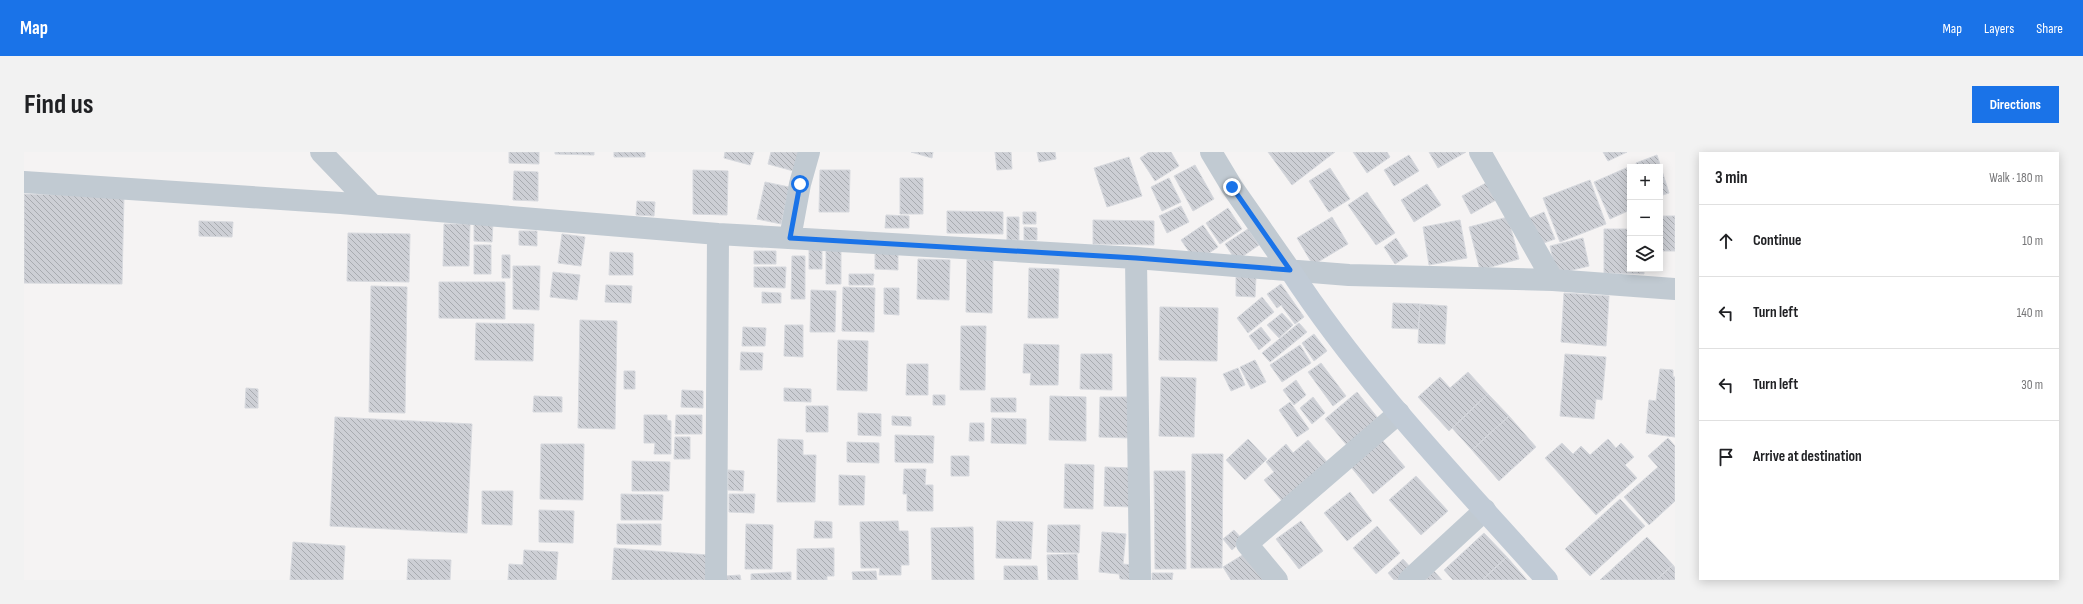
<!DOCTYPE html>
<meta charset="utf-8">
<style>
:root{--surface:#fff;--page:#f2f2f2;--text:#202124;--muted:#757577;--line:#e0e0e0;--accent:#1a73e8}
body{margin:0;font-family:"Sofia Sans Condensed",sans-serif;background:var(--page);color:var(--text)}
.controls{position:absolute;right:12px;top:12px;display:grid;overflow:hidden;border-radius:0px;box-shadow:0 2px 10px #0003}
.controls button{width:36px;height:36px;display:grid;place-items:center;padding:0;border:0;border-bottom:1px solid var(--line);background:var(--surface);color:var(--text);font:20px sans-serif}
.stop{position:absolute;width:12px;height:12px;margin:-9px;border:3px solid #1a73e8;border-radius:50%;background:#fff}
.stop.end{background:#1a73e8;border-color:#fff;box-shadow:0 1px 4px #0008}
.list{margin:0;padding:0;list-style:none}
h2{display:flex;justify-content:space-between;align-items:center;height:52px;margin:0;padding:0 16px;font-size:17px}
h2 small{font-size:13px;font-weight:400;color:var(--muted)}
.list li{display:grid;grid-template-columns:26px 1fr auto;gap:12px;align-items:center;box-sizing:border-box;height:72px;padding:0 16px;border-top:1px solid var(--line)}
.list b{display:block;font-size:15px;white-space:nowrap}
.list em{font-size:13px;font-style:normal;color:var(--muted)}
.icon{flex:none;width:22px;height:22px;fill:none;stroke:currentColor;stroke-width:2;stroke-linecap:round;stroke-linejoin:round}
.map{position:relative;flex:none;width:1651px;height:428px;overflow:hidden;border-radius:0px}
header{display:flex;align-items:center;gap:24px;box-sizing:border-box;height:56px;padding:0 20px;background:var(--accent);color:#fff}
header strong{font-size:19px}
nav{display:flex;gap:22px;margin-inline-start:auto;font-size:14px}
.intro{display:flex;align-items:center;justify-content:space-between;box-sizing:border-box;height:96px;padding:0 24px}
h1{margin:0;font-size:28px}
.button{padding:10px 18px;border-radius:0px;background:var(--accent);color:#fff;font-size:14px;font-weight:700}
main{display:flex;gap:24px;padding:0 24px}
aside{flex:1;background:var(--surface);border-radius:0px;box-shadow:0 2px 10px #0003}
.map>svg:first-child{display:block}
</style>
<header>
<strong>Map</strong>
<nav><a>Map</a><a>Layers</a><a>Share</a></nav>
</header>
<div class="intro"><h1>Find us</h1><a class="button">Directions</a></div>
<main>
<div class="map">
<svg width="1651" height="428" viewBox="0 0 1651 428">
<defs>
<pattern id="building-back-hatch" width="6" height="6" patternUnits="userSpaceOnUse"><rect width="6" height="6" fill="#cdcfd5"/><path d="M-1 5l2 2M0 0l6 6M5-1l2 2" fill="none" stroke="#a8abb0"/></pattern>
</defs>
<rect width="100%" height="100%" fill="#f5f3f3"/>
<!-- building -->
<path fill="url(#building-back-hatch)" stroke="#d7d9de" d="M485,0H515V12L485,11Z
M531,0H570V3L531,2Z
M590,0H621V5H590Z
M701,0H730L726,13L700,6Z
M747,0H778L773,20L744,12Z
M887,0H909L908,6Z
M971,0H987L988,17L973,18Z
M1013,0H1031L1032,7L1015,10Z
M1125,0H1147L1155,14L1131,29L1116,6Z
M1244,0H1311L1268,33Z
M1329,0H1363L1366,5L1343,21Z
M1405,0H1442L1414,16Z
M1579,0H1603L1584,9Z
M1385,3L1395,19L1370,34L1360,18Z
M1633,3L1645,41L1636,44V15H1613L1612,11Z
M1105,5L1118,44L1083,55L1070,16Z
M1171,13L1190,47L1169,59L1150,24Z
M1609,13V15H1606V58L1586,67L1570,30Z
M1306,16L1326,47L1305,60L1285,29Z
M669,18L704,19L703,63L669,62Z
M796,18H826L825,60H795Z
M490,19L514,20V49L489,48Z
M876,26H899V62H876Z
M1145,26L1157,50L1138,59L1127,35Z
M1566,28L1582,72L1536,90L1519,46Z
M741,30L765,35L757,72L733,67Z
M1462,31L1472,48L1447,62L1438,44Z
M1403,32L1417,53L1390,70L1377,48Z
M1343,40L1371,81L1352,93L1324,53Z
M0,42L100,44L98,132L0,131Z
M613,49L631,50L630,64L612,63Z
M1157,54L1165,70L1143,81L1135,64Z
M1204,56L1218,77L1196,92L1182,71Z
M923,59L979,60V82L923,81Z
M999,60H1012V72H999Z
M1520,60L1531,87L1514,93L1504,67Z
M862,63L885,64V76H861Z
M1636,64H1651V99H1636Z
M983,65H995V88H983Z
M1308,65L1324,92L1289,113L1273,86Z
M1484,65L1495,107L1456,118L1445,75Z
M1069,68L1130,69V93L1069,92Z
M1436,68L1443,106L1405,113L1399,75Z
M175,69L209,70L208,85L175,84Z
M450,70H469L468,90L450,89Z
M420,72H446L445,114H419Z
M1179,73L1194,95L1172,110L1157,88Z
M1000,75L1013,76V88H1000Z
M1224,77L1235,93L1212,109L1201,92Z
M1580,77H1606V117H1620V122L1580,121Z
M495,79H513V94L495,93Z
M324,81L386,82L385,130L323,129Z
M538,82L561,85L557,114L534,111Z
M1372,86L1384,104L1371,112L1360,95Z
M1559,86L1565,114L1532,122L1526,94Z
M450,93H467V122H450Z
M785,95H798V117H785Z
M802,98H817V132H802Z
M730,99H752V112H730Z
M586,100L609,101V123H585Z
M851,101H874V118L851,117Z
M478,103H486V126H478Z
M768,104H781V147H767Z
M894,107L926,108L925,148L893,147Z
M943,107L969,108L968,161L942,160Z
M489,114H516L515,158L489,157Z
M730,115H762L761,136L730,135Z
M1005,116L1035,117L1034,166H1004Z
M529,120L556,123L553,148L526,145Z
M825,122H850L849,133H825Z
M1212,124L1232,125L1231,145L1212,144Z
M415,130H481V167L415,166Z
M1257,132L1280,165L1271,172L1257,153L1253,156L1243,142Z
M582,133L608,134L607,151L581,150Z
M347,134L383,135L381,261L345,260Z
M819,135L851,136L850,180L818,179Z
M860,136H875V163L860,162Z
M787,138L812,139L811,180H786Z
M738,140L757,141V151H738Z
M1540,141L1585,144L1582,194L1537,190Z
M1238,145L1250,160L1224,181L1213,166Z
M1369,151L1396,152L1394,177L1368,176Z
M1396,152L1423,154L1421,192L1394,191Z
M1136,155L1194,156L1193,209L1135,208Z
M1258,161L1269,173L1255,186L1243,173Z
M556,168L593,169L591,277L554,276Z
M452,171L510,172L509,209L451,208Z
M1275,171L1283,180L1246,210L1238,201Z
M761,173H779V205L760,204Z
M937,174H962L961,238H936Z
M719,175L742,176L741,194H718Z
M1237,175L1247,188L1235,198L1225,184Z
M1290,182L1303,199L1290,209L1278,191Z
M814,188L844,189L843,239L813,238Z
M1000,192L1035,193L1034,233H1006L1007,221H999Z
M1276,193L1287,211L1258,230L1246,213Z
M717,200L739,201L738,218H716Z
M1057,202H1088V238L1056,237Z
M1541,202L1582,205L1578,248L1572,247L1570,267L1536,264Z
M1231,208L1242,230L1227,237L1216,215Z
M1297,211L1322,244L1309,254L1284,220Z
M883,212H904V243H882Z
M1214,216L1221,233L1207,239L1199,222Z
M1636,217L1649,218V225H1651V285L1622,281L1625,248L1632,249Z
M600,219H611V237H600Z
M1444,220L1464,242L1425,279L1394,245L1416,225L1426,236Z
M1137,225L1172,226L1170,285L1135,284Z
M1272,228L1282,243L1270,253L1259,238Z
M222,236L234,237V256H221Z
M760,236L787,237V250L760,249Z
M658,238L679,239V256L657,255Z
M1333,240L1357,270L1325,296L1301,267Z
M1464,242L1485,264L1448,298L1428,276Z
M909,243H921V253H909Z
M510,244L538,245V260H509Z
M1026,244L1062,245V289L1025,288Z
M1076,245H1107V286L1075,285Z
M1289,245L1301,261L1288,272L1276,256Z
M967,246H992V260H967Z
M1266,250L1285,277L1273,285L1255,258Z
M782,254H804V280H782Z
M834,261L857,262V284L834,283Z
M620,263H643V268L647,269V302H630L631,291H620Z
M652,263H678V282H651Z
M868,264L887,265V274L868,273Z
M1485,264L1512,295L1475,329L1448,298Z
M311,265L448,272L443,381L306,374Z
M968,266L1002,267V292L967,291Z
M946,271H960V289H945Z
M871,283L910,284L909,311L871,310Z
M651,285H666V307H650Z
M1644,286L1651,294V349L1625,373L1600,345L1634,315L1624,304Z
M754,287L779,288V303H792L791,350H753Z
M1224,287L1243,307L1221,328L1202,308Z
M1584,287L1592,296L1597,291L1610,305L1601,313L1613,326L1572,363L1521,306L1538,291L1549,302L1557,294L1566,303Z
M1284,288L1304,311L1259,350L1240,328L1250,320L1242,310L1262,292L1269,301Z
M1358,288L1381,315L1349,342L1327,315Z
M823,290L855,291V311L823,310Z
M517,292H560L559,348L516,347Z
M1168,302H1199L1198,416H1167Z
M927,304H945V324H927Z
M608,309L646,310L645,339H608Z
M1041,312L1070,313L1069,357L1040,356Z
M1081,315L1108,316L1107,355L1080,354Z
M880,317H902L901,333H909V359H883V342H879Z
M704,318L720,319L719,339L704,338Z
M1130,319H1161L1162,417H1131Z
M815,323L841,324L840,353H815Z
M1392,324L1424,359L1397,383L1365,348Z
M458,339H489L488,373L458,372Z
M1326,340L1348,369L1323,389L1300,361Z
M597,342L639,343L638,368H597Z
M705,342H731L730,361L705,360Z
M1596,347L1621,374L1566,424L1541,397Z
M515,358L550,359L549,391L515,390Z
M791,369L808,370V386H790Z
M874,369L875,379H884L885,413H877V423H855L856,416H837L836,370Z
M973,369L1009,370L1007,407L972,406Z
M1277,369L1299,399L1275,417L1252,387Z
M593,372H637V393L593,392Z
M722,372L749,373L748,417H721Z
M1024,373H1056L1055,401L1023,400Z
M1353,374L1376,401L1352,422L1329,396Z
M949,375L950,428H908L907,376Z
M1210,378L1219,388L1208,398L1199,387Z
M1078,380L1102,382L1099,412L1109,413L1108,428L1096,427L1095,422L1075,420Z
M1460,381L1483,405L1458,428H1429L1420,418Z
M1623,385L1649,413L1632,428H1576Z
M269,390L321,394L319,428H266Z
M590,396L684,403L682,428H588Z
M810,396V424H803V428H773V397Z
M500,398L534,400L532,428H484L485,412L499,413Z
M1225,399L1242,428H1207L1199,415Z
M1053,402L1054,428H1024L1023,403Z
M1483,405L1503,428H1458Z
M384,407L427,408L426,428H383Z
M1379,407L1388,417L1377,428H1370L1364,421Z
M1649,413L1651,416V428H1632Z
M980,414H1013L1014,428H980Z
M852,419L853,428H829L828,420Z
M1410,419L1418,428H1400Z
M767,420V428H727V422Z
M1128,421H1149L1148,428H1128Z
M716,423L717,428H702L701,424Z"/>
<g fill="none" stroke-linecap="round" stroke-linejoin="round">
<!-- street -->
<path stroke="#c1cad2" stroke-width="22" d="M297,0L348,53
M1187,0L1208,35L1266,118
M1456,0L1529,128
M0,30L317,51L694,82L1112,106L1325,123L1529,128L1651,137
M766,86L776,32L785,0
M1112,106L1116,428
M692,428L694,82
M1253,428L1223,392L1375,261
M1385,428L1461,358"/>
<!-- secondary -->
<path stroke="#c1cbd6" stroke-width="22" d="M1266,118C1339,230 1434,328 1523,428"/>
</g>
<g fill="none" stroke-linecap="round" stroke-linejoin="round">
<!-- route -->
<path stroke="#1a73e8" stroke-width="5" d="M776,32L766,86L1112,106L1266,118L1208,35"/>
</g>
</svg>
<div class="controls">
<button>+</button>
<button>−</button>
<button><svg class="icon" aria-label="layers" viewBox="0 0 24 24"><path d="M12 4l9 5-9 5-9-5zM3 14l9 5 9-5"/></svg></button>
</div>
<div class="stop" style="left:776px;top:32px"></div>
<div class="stop end" style="left:1208px;top:35px"></div>
</div>
<aside>
<h2>3 min<small>Walk · 180 m</small></h2>
<ul class="list">
<li><svg class="icon" aria-label="ahead" viewBox="0 0 24 24"><path d="M12 20V5M6 11l6-6 6 6"/></svg><div><b>Continue</b></div><em>10 m</em></li>
<li><svg class="icon" aria-label="left" viewBox="0 0 24 24"><path d="M17 20v-9H6M10 6l-5 5 5 5"/></svg><div><b>Turn left</b></div><em>140 m</em></li>
<li><svg class="icon" aria-label="left" viewBox="0 0 24 24"><path d="M17 20v-9H6M10 6l-5 5 5 5"/></svg><div><b>Turn left</b></div><em>30 m</em></li>
<li><svg class="icon" aria-label="arrive" viewBox="0 0 24 24"><path d="M6 21V4h12l-3 4 3 4H6"/></svg><div><b>Arrive at destination</b></div></li>
</ul>
</aside>
</main>
